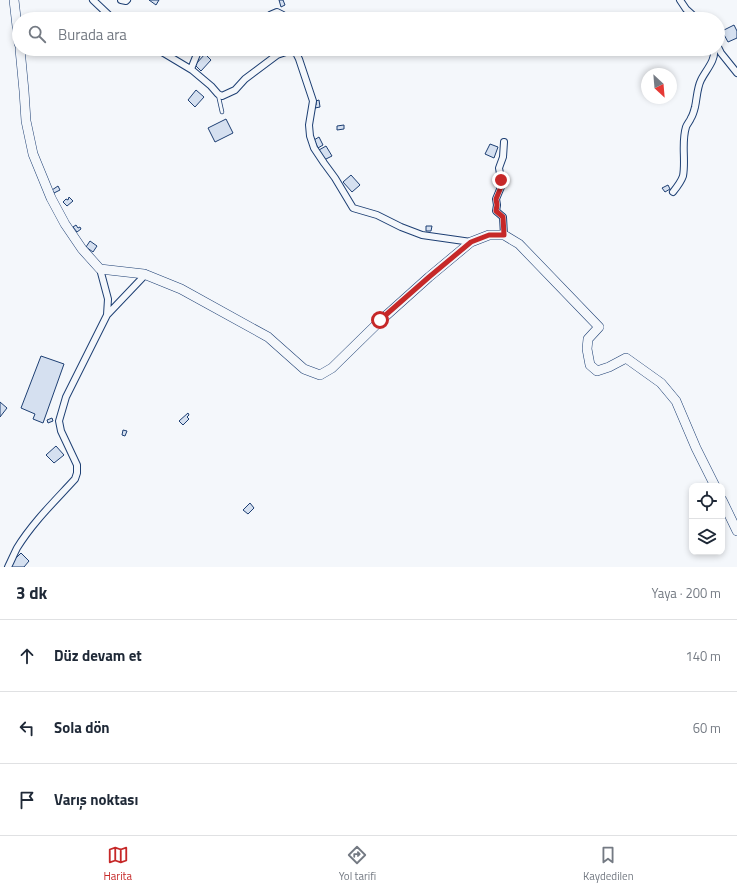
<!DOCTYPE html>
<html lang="tr">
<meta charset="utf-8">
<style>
:root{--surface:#fff;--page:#f2f2f3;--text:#1f2937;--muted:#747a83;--line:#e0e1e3;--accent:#c62828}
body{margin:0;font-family:"Titillium Web",sans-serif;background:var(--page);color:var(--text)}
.controls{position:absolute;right:12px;bottom:12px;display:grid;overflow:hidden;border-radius:8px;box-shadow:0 2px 6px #0003}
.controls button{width:36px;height:36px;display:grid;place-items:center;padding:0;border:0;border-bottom:1px solid var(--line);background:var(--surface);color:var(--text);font:20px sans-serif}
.compass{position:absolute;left:641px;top:68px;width:36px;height:36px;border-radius:50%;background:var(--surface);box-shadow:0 2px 6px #0003;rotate:154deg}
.stop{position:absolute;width:12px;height:12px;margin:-9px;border:3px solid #c62828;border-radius:50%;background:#fff}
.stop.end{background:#c62828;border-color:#fff;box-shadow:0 1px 4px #0008}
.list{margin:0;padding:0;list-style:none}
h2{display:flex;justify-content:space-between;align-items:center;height:52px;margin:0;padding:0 16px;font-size:17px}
h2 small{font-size:13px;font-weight:400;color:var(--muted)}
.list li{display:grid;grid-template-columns:26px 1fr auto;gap:12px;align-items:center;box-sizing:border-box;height:72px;padding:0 16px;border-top:1px solid var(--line)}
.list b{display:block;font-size:15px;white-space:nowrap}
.list em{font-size:13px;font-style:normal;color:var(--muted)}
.icon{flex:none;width:22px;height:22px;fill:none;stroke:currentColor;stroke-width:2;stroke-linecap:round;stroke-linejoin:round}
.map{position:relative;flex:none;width:737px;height:567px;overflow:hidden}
.search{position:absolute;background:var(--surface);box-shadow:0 2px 6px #0003;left:12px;right:12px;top:12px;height:44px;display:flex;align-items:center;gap:10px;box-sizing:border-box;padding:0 14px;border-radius:22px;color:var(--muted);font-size:15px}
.sheet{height:268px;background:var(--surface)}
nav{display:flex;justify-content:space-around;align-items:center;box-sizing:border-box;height:56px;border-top:1px solid var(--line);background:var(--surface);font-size:11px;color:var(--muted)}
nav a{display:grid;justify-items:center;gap:2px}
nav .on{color:var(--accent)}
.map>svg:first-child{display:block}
</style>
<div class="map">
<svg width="737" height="567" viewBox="0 0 737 567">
<rect width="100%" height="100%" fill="#f4f7fb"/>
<!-- building -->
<path fill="#d5e0f0" stroke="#1d3f73" d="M149,0H159L156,5Z
M279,0H283L285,5L281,7Z
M734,25L737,31V38L728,42L722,31Z
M205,54L211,60L201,71L195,65Z
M196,90L204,97L195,107L188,100Z
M319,100L320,107L315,108V106L316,105V101Z
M226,119L233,133L215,142L208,128Z
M344,125V129L337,130V126Z
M319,137L323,145L318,148L314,140Z
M490,144L498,147L494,158L485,154Z
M326,146L332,156L324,160L319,150Z
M351,175L360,185L352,192L343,182Z
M668,185L670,189L665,192L662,188Z
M58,186L60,190L54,193L52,190Z
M69,197L73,201L67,206L63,202L66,199L68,200Z
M76,225L78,228L80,227L81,229L77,232L73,227Z
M426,226H432L431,231H426Z
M90,241L97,246L93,252L86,247Z
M41,356L64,364L43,423L33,419L35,414L21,408Z
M0,402L7,408L0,417Z
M188,413L189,415L187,417L189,419L183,425L179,421Z
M52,418L53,421L48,423L47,420Z
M123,430L127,431L125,436L122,435Z
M56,446L64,455L54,463L46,455Z
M250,503L254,508L248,514L243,510Z
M21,553L29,561L24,567H9L11,563Z"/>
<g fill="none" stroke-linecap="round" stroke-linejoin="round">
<defs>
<path id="lane" d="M218,94L222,112"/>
<path id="street" d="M93,0L113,19
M121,0L126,1L127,0
M680,0L686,9L697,19
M264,19L270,15L277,12L283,15L284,19
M718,47L721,53L737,73
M157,49L192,70L211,86L218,94L222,96L235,90L245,79L277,55L289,51L296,53L299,59L313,101L309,125L310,136L314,148L324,163L335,178L353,208L377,215L401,227L422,235L471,242
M216,49H218
M191,69L199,49
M673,192C677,187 681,182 683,176C686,160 681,143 686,127C687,124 690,121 691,118C693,115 694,111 695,107C697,98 697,88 701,80C706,70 716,60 714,49
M504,235L503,217L496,211L497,205L496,199L501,187V179L499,168L503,157L504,142
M107,315L146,274
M8,567C11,561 14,554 17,548C33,522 55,501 75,479L77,473V465L61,431L59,421L66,397L107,315L108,299L100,269"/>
<path id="secondary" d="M14,0L19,44
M20,49L24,91L26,121L33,154L51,198L65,224L82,249L100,269L144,274L181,289L268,337L304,369L320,375L332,368L380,321L429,277L471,242L489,235H504L519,244L599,327L588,339L587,349L590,365L597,371L609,367L626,358L661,383L676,401L696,448L715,486
M722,500L737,531"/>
</defs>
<!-- lane casing -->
<use href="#lane" stroke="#1d3f73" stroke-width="4.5"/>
<!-- street casing -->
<use href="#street" stroke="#1d3f73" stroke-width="8"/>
<!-- secondary casing -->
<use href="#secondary" stroke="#1d3f73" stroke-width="10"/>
<!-- lane -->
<use href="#lane" stroke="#f4f7fb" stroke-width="3"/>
<!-- street -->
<use href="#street" stroke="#f4f7fb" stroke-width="6"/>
<!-- secondary -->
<use href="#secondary" stroke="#f4f7fb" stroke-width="9"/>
</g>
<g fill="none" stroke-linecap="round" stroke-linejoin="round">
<!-- route -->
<path stroke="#c62828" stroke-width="5" d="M380,320L429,277L471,242L489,235H504L503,217L496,211L497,205L496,199L501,187V180"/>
</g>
</svg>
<div class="controls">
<button><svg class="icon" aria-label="locate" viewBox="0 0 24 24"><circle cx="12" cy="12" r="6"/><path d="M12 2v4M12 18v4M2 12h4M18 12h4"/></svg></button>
<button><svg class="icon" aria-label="layers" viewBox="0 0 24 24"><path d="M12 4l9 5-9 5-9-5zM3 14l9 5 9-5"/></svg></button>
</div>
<svg class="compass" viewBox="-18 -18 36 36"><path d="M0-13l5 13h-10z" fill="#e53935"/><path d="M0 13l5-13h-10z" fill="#747a83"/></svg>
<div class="stop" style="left:380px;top:320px"></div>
<div class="stop end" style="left:501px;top:180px"></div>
<div class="search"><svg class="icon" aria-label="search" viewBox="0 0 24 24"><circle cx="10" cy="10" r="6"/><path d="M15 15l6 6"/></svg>Burada ara</div>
</div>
<section class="sheet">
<h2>3 dk<small>Yaya · 200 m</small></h2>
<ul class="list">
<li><svg class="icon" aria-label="ahead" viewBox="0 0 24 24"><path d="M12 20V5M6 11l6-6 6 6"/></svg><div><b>Düz devam et</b></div><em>140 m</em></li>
<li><svg class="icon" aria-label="left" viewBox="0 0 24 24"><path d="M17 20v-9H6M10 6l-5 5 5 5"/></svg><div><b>Sola dön</b></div><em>60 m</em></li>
<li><svg class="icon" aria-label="arrive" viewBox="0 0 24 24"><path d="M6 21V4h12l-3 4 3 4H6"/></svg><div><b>Varış noktası</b></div></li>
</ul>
</section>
<nav>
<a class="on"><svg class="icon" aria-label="map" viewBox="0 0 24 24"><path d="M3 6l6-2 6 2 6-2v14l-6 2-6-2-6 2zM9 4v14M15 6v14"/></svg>Harita</a>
<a><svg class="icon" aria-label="directions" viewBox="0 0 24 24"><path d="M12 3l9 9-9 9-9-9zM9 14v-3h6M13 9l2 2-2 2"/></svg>Yol tarifi</a>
<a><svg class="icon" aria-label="saved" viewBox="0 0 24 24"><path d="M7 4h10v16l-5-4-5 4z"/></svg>Kaydedilen</a>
</nav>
